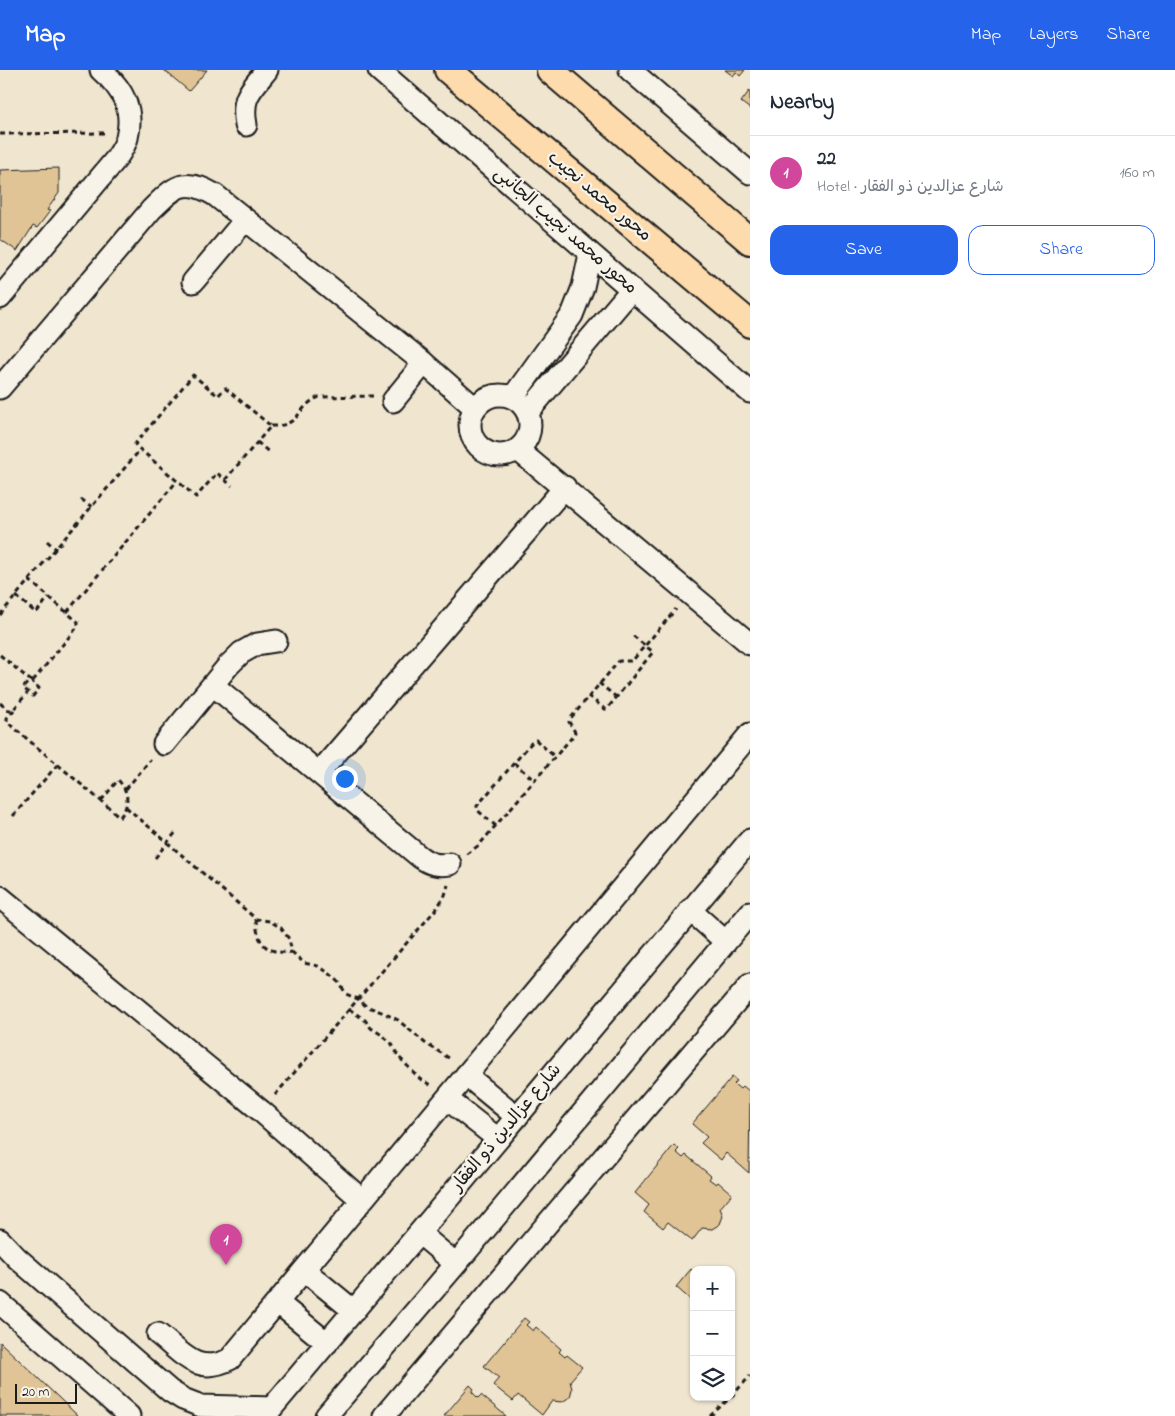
<!DOCTYPE html>
<meta charset="utf-8">
<style>
:root{--surface:#fff;--page:#f2f2f3;--text:#1f2937;--muted:#747a83;--line:#e0e1e3;--accent:#2563eb}
body{margin:0;font-family:"Indie Flower","Playpen Sans Arabic",sans-serif;background:var(--page);color:var(--text)}
.controls{position:absolute;right:15px;bottom:15px;display:grid;overflow:hidden;border-radius:10px;box-shadow:0 1px 4px #0004}
.controls button{width:45px;height:45px;display:grid;place-items:center;padding:0;border:0;border-bottom:1px solid var(--line);background:var(--surface);color:var(--text);font:25px sans-serif}
.scale{position:absolute;left:15px;bottom:12px;width:62px;box-sizing:border-box;padding-left:5px;border:2px solid #1c1c1c;border-top:0;font-size:14px;line-height:18px;white-space:nowrap;color:#1c1c1c;-webkit-text-stroke:4px #f7f3e8;paint-order:stroke}
.you{position:absolute;left:344px;top:708px;width:18px;height:18px;margin:-12px;border:4px solid #fff;border-radius:50%;background:#1a73e8;box-shadow:0 0 0 8px #1a73e833}
.badge{display:grid;place-items:center;width:32px;height:32px;border-radius:50%;background:var(--accent);color:#fff;font-size:16px;font-weight:700}
.pin{position:absolute;translate:-50% -41px;filter:drop-shadow(0 1px 2px #0008)}
.pin::after{content:'';position:absolute;top:26px;width:18px;height:15px;background:inherit;clip-path:polygon(0 0,100% 0,50% 100%)}
.list{margin:0;padding:0;list-style:none}
h2{display:flex;justify-content:space-between;align-items:center;height:65px;margin:0;padding:0 20px;font-size:21px}
h2 small{font-size:16px;font-weight:400;color:var(--muted)}
.list li{display:grid;grid-template-columns:32px 1fr auto;gap:15px;align-items:center;box-sizing:border-box;height:75px;padding:0 20px;border-top:1px solid var(--line)}
.list b{display:block;font-size:19px;white-space:nowrap}
.list p{margin:0;font-size:16px;white-space:nowrap;color:var(--muted)}
.list em{font-size:16px;font-style:normal;color:var(--muted)}
.actions{display:flex;gap:10px;padding:15px 20px}
.actions a{flex:1;padding:11px 0;border:1px solid var(--accent);border-radius:15px;text-align:center;font-size:18px;color:var(--accent)}
.actions .main{background:var(--accent);color:#fff}
.icon{flex:none;width:28px;height:28px;fill:none;stroke:currentColor;stroke-width:2;stroke-linecap:round;stroke-linejoin:round}
.map{position:relative;flex:none;width:750px;height:1346px;overflow:hidden}
header{display:flex;align-items:center;gap:30px;box-sizing:border-box;height:70px;padding:0 25px;background:var(--accent);color:#fff}
header strong{font-size:24px}
nav{display:flex;gap:28px;margin-inline-start:auto;font-size:18px}
main{display:flex}
aside{flex:1;background:var(--surface)}
.map>svg:first-child{display:block}
</style>
<header>
<strong>Map</strong>
<nav><a>Map</a><a>Layers</a><a>Share</a></nav>
</header>
<main>
<div class="map">
<svg width="750" height="1346" viewBox="0 0 750 1346">
<rect width="100%" height="100%" fill="#f0e5cf"/>
<filter id="ink" filterUnits="userSpaceOnUse"><feTurbulence type="fractalNoise" baseFrequency=".02" numOctaves="2"/><feDisplacementMap in="SourceGraphic" scale="10" xChannelSelector="R" yChannelSelector="G"/><feConvolveMatrix kernelMatrix="1 2 1 2 8 2 1 2 1" color-interpolation-filters="sRGB"/></filter>
<g filter="url(#ink)">
<!-- building -->
<path fill="#e0c495" stroke="#1c1c1c" d="M164,0H207L189,21Z
M725,0H745L740,6L736,2L733,6Z
M750,20V39L741,32Z
M59,98V123L47,140L50,141L37,158L33,156L17,181L0,169V100Z
M732,1007L737,1011L734,1014L740,1019L743,1016L750,1022L749,1103L726,1083L721,1090L701,1073L707,1067L692,1054Z
M674,1075L679,1079L676,1082L683,1088L686,1085L711,1106L709,1109L716,1114L718,1112L732,1124L720,1138L723,1146L720,1154L712,1159L702,1158L692,1171L668,1152L663,1158L644,1142L649,1135L635,1123Z
M691,1199L694,1202L693,1232L676,1217Z
M524,1248L529,1252L526,1255L533,1261L536,1257L561,1279L559,1282L565,1287L567,1285L582,1297L570,1311L572,1319L570,1327L562,1332L552,1331L542,1345L518,1325L513,1331L493,1315L499,1308L484,1296Z
M0,1272L78,1346H0Z
M470,1315L474,1319L472,1322L478,1328L481,1325L506,1346H444Z"/>
<g fill="none" stroke-linecap="round" stroke-linejoin="round">
<defs>
<path id="minor" d="M379,0L750,322
M630,0L750,103
M246,55C241,27 250,21 267,0
M193,212L245,150
M0,228L116,89C120,83 125,76 127,68C134,39 123,19 101,0
M0,318L151,140C174,117 184,106 215,125L424,293L475,338
M470 355a30 30 0 1 1 60 0a30 30 0 1 1-60 0Z
M513,327L572,245L583,217L590,184
M393,331L424,293
M528,342L632,219
M518,380L750,574
M213,615L420,787C430,794 437,796 450,794
M164,674L228,596L241,583L257,574L276,571
M319,703L565,417
M0,827L261,1041L362,1130
M690,840L726,872
M466,1005L517,1047
M447,1029L498,1069
M419,1163L456,1194
M0,1170L17,1188L170,1321L183,1329L201,1336L272,1338
M304,1200L354,1241
M277,1232L327,1273
M0,1233L129,1346
M158,1264C182,1283 197,1306 230,1289L750,664
M265,1346L750,770
M326,1346L456,1194L750,843
M384,1346L750,915"/>
<path id="major" d="M448,0L750,254
M550,0L750,171"/>
</defs>
<!-- minor casing -->
<use href="#minor" stroke="#1c1c1c" stroke-width="25"/>
<!-- major casing -->
<use href="#major" stroke="#1c1c1c" stroke-width="30"/>
<!-- path -->
<path stroke="#1c1c1c" stroke-width="3" stroke-dasharray="5 4" stroke-linecap="butt" d="M0,64L107,63
M271,356C301,357 296,337 319,327L373,326
M257,372L270,383
M225,410L271,356L225,318L218,326L193,305L135,374L136,376L196,427L217,403L232,416
M81,429L92,437
M47,471L56,479
M29,510L140,380
M16,526L36,543L49,527
M67,542L177,411
M0,545L29,510L78,552V556L32,612
M0,585L30,610
M30,610L39,618L33,626L23,618Z
M599,613L616,627
M588,626L605,639H607L653,582L632,565
M0,633L8,640H13L28,622
M14,640L7,648V652L120,747C130,735 129,721 118,710L101,731
M514,693L535,711
M126,719L151,689
M126,737L256,849L270,851L281,858L289,869L292,882L304,893L318,896L329,903L339,912L346,924L358,929L366,936L384,943L398,950L425,973L452,990
M13,746L58,694
M496,756L477,740V736L533,671L536,670L555,687
M467,784L479,775L573,666L575,662L569,652L570,649L619,591H630L633,590L676,539
M155,788L176,762
M256,849C257,875 267,884 292,882
M349,939L365,950L371,958L382,965L392,974L398,986L419,1008L432,1016
M275,1025L437,838L445,825L448,815
M731,1327L750,1306
M710,1346L731,1327"/>
<!-- minor -->
<use href="#minor" stroke="#f7f3e8" stroke-width="21"/>
<!-- major -->
<use href="#major" stroke="#fddbac" stroke-width="26"/>
</g>
</g>
<g text-anchor="middle" dominant-baseline="central" stroke-width="4.5" stroke-linejoin="round" paint-order="stroke">
<!-- street labels -->
<g font-size="18" fill="#1c1c1c" stroke="#f7f3e8">
<text transform="translate(599 127) rotate(40)">محور محمد نجيب</text>
<text transform="translate(565 161) rotate(41)">محور محمد نجيب الجانبى</text>
<text transform="translate(507 1058) rotate(-50)">شارع عزالدين ذو الفقار</text>
</g>
</g>
</svg>
<div class="controls">
<button>+</button>
<button>−</button>
<button><svg class="icon" aria-label="layers" viewBox="0 0 24 24"><path d="M12 4l9 5-9 5-9-5zM3 14l9 5 9-5"/></svg></button>
</div>
<div class="scale">20 m</div>
<div class="you"></div>
<div class="pin badge" style="left:226px;top:1195px;background:#d1479c">1</div>
</div>
<aside>
<h2>Nearby<small></small></h2>
<ul class="list">
<li><span class="badge" style="background:#d1479c">1</span><div><b>22</b><p>Hotel · شارع عزالدين ذو الفقار</p></div><em>160 m</em></li>
</ul>
<div class="actions"><a class="main">Save</a><a>Share</a></div>
</aside>
</main>
